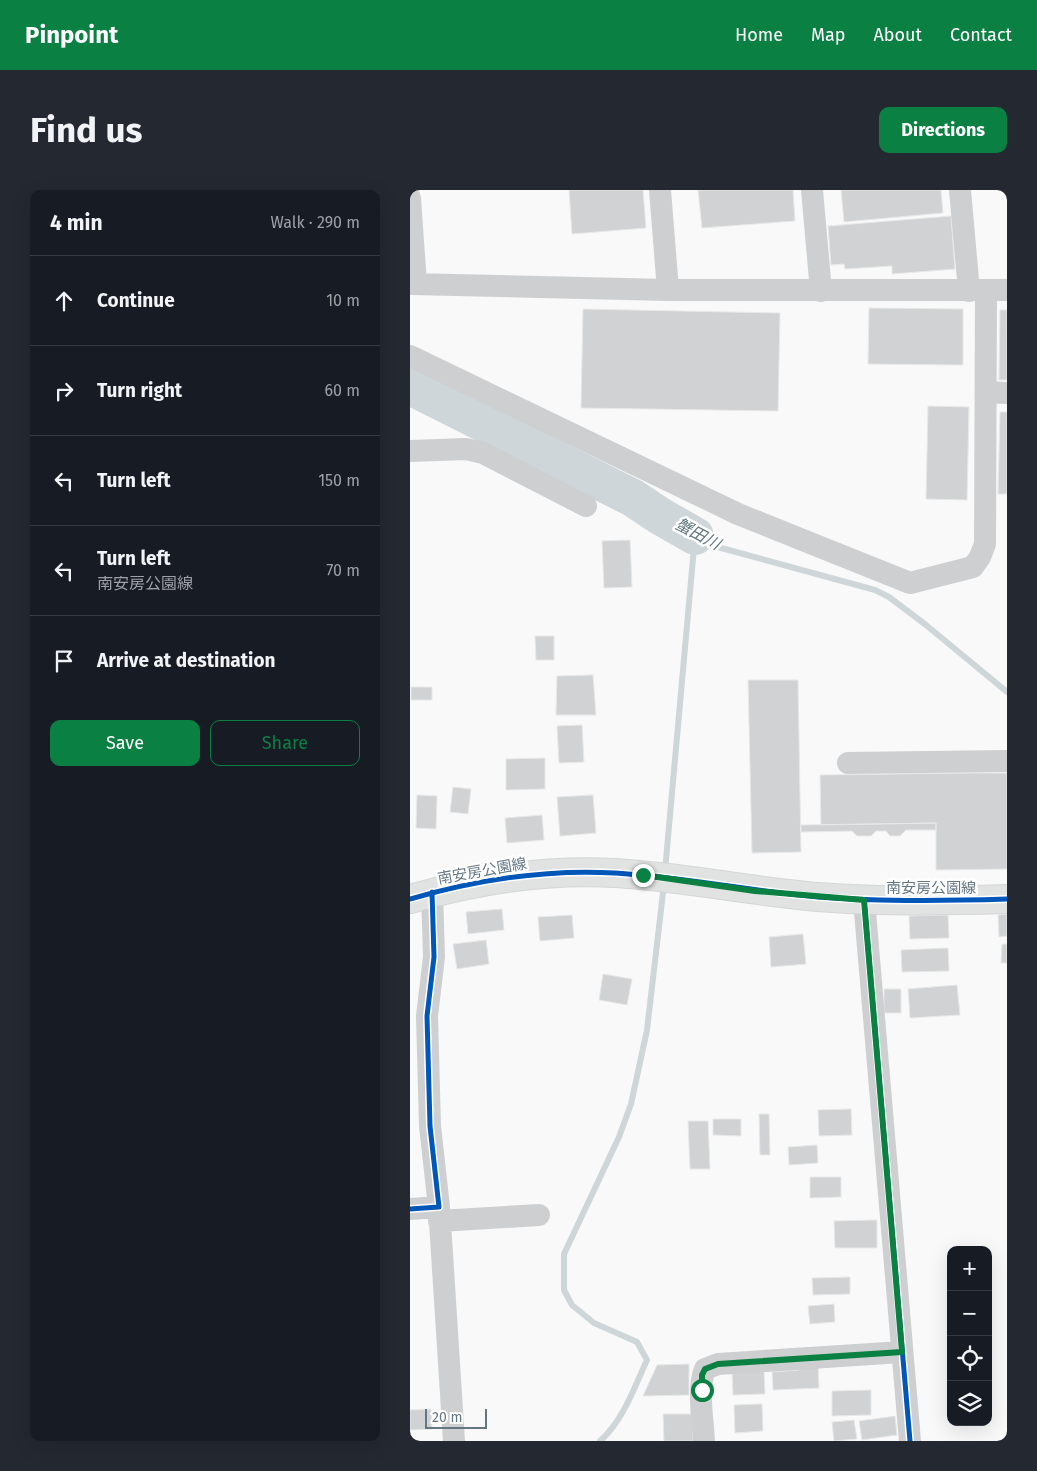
<!DOCTYPE html>
<meta charset="utf-8">
<style>
:root{--surface:#171b24;--page:#242831;--text:#f1f3f6;--muted:#9ea1a6;--line:#363941;--accent:#0b8043}
body{margin:0;font-family:"Fira Sans","Noto Sans JP",sans-serif;background:var(--page);color:var(--text)}
.controls{position:absolute;right:15px;bottom:15px;display:grid;overflow:hidden;border-radius:10px;box-shadow:0 5px 20px #0002}
.controls button{width:45px;height:45px;display:grid;place-items:center;padding:0;border:0;border-bottom:1px solid var(--line);background:var(--surface);color:var(--text);font:25px sans-serif}
.scale{position:absolute;left:15px;bottom:12px;width:62px;box-sizing:border-box;padding-left:5px;border:2px solid #657683;border-top:0;font-size:14px;line-height:18px;white-space:nowrap;color:#657683;-webkit-text-stroke:4px #fff;paint-order:stroke}
.stop{position:absolute;width:15px;height:15px;margin:-11px;border:4px solid #0b8043;border-radius:50%;background:#fff}
.stop.end{background:#0b8043;border-color:#fff;box-shadow:0 1px 5px #0008}
.list{margin:0;padding:0;list-style:none}
h2{display:flex;justify-content:space-between;align-items:center;height:65px;margin:0;padding:0 20px;font-size:21px}
h2 small{font-size:16px;font-weight:400;color:var(--muted)}
.list li{display:grid;grid-template-columns:32px 1fr auto;gap:15px;align-items:center;box-sizing:border-box;height:90px;padding:0 20px;border-top:1px solid var(--line)}
.list b{display:block;font-size:19px;white-space:nowrap}
.list p{margin:0;font-size:16px;white-space:nowrap;color:var(--muted)}
.list em{font-size:16px;font-style:normal;color:var(--muted)}
.actions{display:flex;gap:10px;padding:15px 20px}
.actions a{flex:1;padding:11px 0;border:1px solid var(--accent);border-radius:10px;text-align:center;font-size:18px;color:var(--accent)}
.actions .main{background:var(--accent);color:#fff}
.icon{flex:none;width:28px;height:28px;fill:none;stroke:currentColor;stroke-width:2;stroke-linecap:round;stroke-linejoin:round}
.map{position:relative;flex:none;width:597px;height:1251px;overflow:hidden;border-radius:10px}
header{display:flex;align-items:center;gap:30px;box-sizing:border-box;height:70px;padding:0 25px;background:var(--accent);color:#fff}
header strong{font-size:24px}
nav{display:flex;gap:28px;margin-inline-start:auto;font-size:18px}
.intro{display:flex;align-items:center;justify-content:space-between;box-sizing:border-box;height:120px;padding:0 30px}
h1{margin:0;font-size:35px}
.button{padding:12px 22px;border-radius:10px;background:var(--accent);color:#fff;font-size:18px;font-weight:700}
main{display:flex;gap:30px;padding:0 30px}
aside{flex:1;background:var(--surface);border-radius:10px;box-shadow:0 5px 20px #0002}
.map>svg:first-child{display:block}
</style>
<header>
<strong>Pinpoint</strong>
<nav><a>Home</a><a>Map</a><a>About</a><a>Contact</a></nav>
</header>
<div class="intro"><h1>Find us</h1><a class="button">Directions</a></div>
<main>
<aside>
<h2>4 min<small>Walk · 290 m</small></h2>
<ul class="list">
<li><svg class="icon" aria-label="ahead" viewBox="0 0 24 24"><path d="M12 20V5M6 11l6-6 6 6"/></svg><div><b>Continue</b></div><em>10 m</em></li>
<li><svg class="icon" aria-label="right" viewBox="0 0 24 24"><path d="M7 20v-9h11M14 6l5 5-5 5"/></svg><div><b>Turn right</b></div><em>60 m</em></li>
<li><svg class="icon" aria-label="left" viewBox="0 0 24 24"><path d="M17 20v-9H6M10 6l-5 5 5 5"/></svg><div><b>Turn left</b></div><em>150 m</em></li>
<li><svg class="icon" aria-label="left" viewBox="0 0 24 24"><path d="M17 20v-9H6M10 6l-5 5 5 5"/></svg><div><b>Turn left</b><p>南安房公園線</p></div><em>70 m</em></li>
<li><svg class="icon" aria-label="arrive" viewBox="0 0 24 24"><path d="M6 21V4h12l-3 4 3 4H6"/></svg><div><b>Arrive at destination</b></div></li>
</ul>
<div class="actions"><a class="main">Save</a><a>Share</a></div>
</aside>
<div class="map">
<svg width="597" height="1251" viewBox="0 0 597 1251">
<rect width="100%" height="100%" fill="#f9f9f9"/>
<g fill="none" stroke-linecap="round" stroke-linejoin="round">
<!-- stream -->
<path stroke="#ced6d9" stroke-width="6" d="M255,681L285,346L304,356L465,400L479,407L516,435L597,502
M190,1251C213,1231 224,1198 237,1170L227,1152L184,1133L162,1115L154,1100V1064L209,947L221,914L237,840L254,694"/>
<!-- river -->
<path stroke="#ced6d9" stroke-width="38" d="M0,196L223,308L250,326L285,346"/>
</g>
<!-- building -->
<path fill="#d0d2d3" stroke="#e8e8e8" d="M159,0H233L236,38L162,44Z
M288,0H383L385,31L292,38Z
M431,0H531L533,23L434,32Z
M541,26L545,79L482,84V76L435,79L434,74L421,75L418,36Z
M459,118L553,119V175L458,174Z
M173,119L370,123L368,221L171,218Z
M590,120H597V190H589Z
M518,216L559,217L557,310L516,309Z
M590,222H597V304H588Z
M220,350L222,397L194,398L192,351Z
M125,446H144V470H126Z
M183,485L186,525H146L147,486Z
M338,490H388L391,662L342,663Z
M1,497H22V510H1Z
M172,535L174,572L149,573L147,536Z
M135,568V599L96,600V569Z
M561,583H597V679L526,680V633L411,635L410,585Z
M43,597L61,599L58,624L40,622Z
M7,605L27,606L26,639L6,638Z
M183,605L186,643L150,646L147,607Z
M132,625L134,650L97,653L95,628Z
M526,633V640H496L490,646H480L476,641H466L461,646H447L442,641L391,642V635Z
M92,719L94,740L58,744L56,722Z
M597,724V746L589,747L588,725Z
M162,725L164,748L130,751L128,727Z
M538,725L539,748L500,749L499,726Z
M393,744L396,774L361,777L359,747Z
M76,750L79,774L47,779L43,754Z
M592,754H597V773H591Z
M538,758L539,781L492,782L491,760Z
M193,784L222,789L217,815L189,810Z
M547,795L550,825L500,828L498,799Z
M474,799H491V823H474Z
M441,919L442,945L409,946L408,920Z
M349,924H359L360,965H350Z
M303,929H331V946L303,945Z
M278,931H298L300,979H280Z
M407,955L408,973L379,975L378,957Z
M400,987H431V1007L400,1008Z
M467,1030V1058H425L424,1031Z
M440,1087V1104L403,1105L402,1088Z
M424,1114L425,1132L400,1134L398,1116Z
M408,1173L409,1198L363,1200L362,1182L389,1180V1174Z
M279,1174V1205L233,1206L247,1175Z
M322,1181H354L355,1204L323,1205Z
M461,1200V1225L422,1226V1201Z
M352,1214L353,1241L325,1243L324,1215Z
M21,1219L22,1239L0,1240V1220Z
M253,1224H282L283,1251H254Z
M485,1226L487,1245L452,1250L449,1231Z
M444,1230L447,1249L424,1251L422,1232Z"/>
<g fill="none" stroke-linecap="round" stroke-linejoin="round">
<defs>
<path id="major" d="M0,709C66,690 136,679 205,683C273,687 340,701 408,707C471,712 534,711 597,709"/>
</defs>
<!-- major casing -->
<use href="#major" stroke="#d5d6d7" stroke-width="30"/>
<!-- minor -->
<path stroke="#cecfd0" stroke-width="22" d="M250,0L258,100
M402,0L411,101
M550,0L559,101
M0,8L6,94
M0,94L258,100H597
M0,166L328,324L500,393L563,377L570,367L575,354L576,100
M576,202L597,203
M0,261L56,259L73,263L176,316
M438,573L597,571
M454,710L500,1251
M29,1017L44,1251
M0,1019L29,1017L20,936L17,826L24,767L22,702
M29,1031L129,1025
M294,1251C293,1230 287,1198 295,1179L308,1174L492,1162"/>
<!-- major -->
<use href="#major" stroke="#e1e2e2" stroke-width="28"/>
<defs>
<path id="cycleway" d="M0,709C66,690 136,679 205,683C273,687 340,701 408,707C471,712 534,711 597,709
M454,710L500,1251
M0,1019L29,1017L20,936L17,826L24,767L22,702"/>
</defs>
<!-- cycleway casing -->
<use href="#cycleway" stroke="#fff" stroke-width="8"/>
<!-- cycleway -->
<use href="#cycleway" stroke="#0057b8" stroke-width="5"/>
</g>
<g fill="none" stroke-linecap="round" stroke-linejoin="round">
<!-- route -->
<path stroke="#0b8043" stroke-width="6" d="M233,685L345,701L454,710L492,1162L308,1174L295,1179L292,1185V1200"/>
</g>
<g text-anchor="middle" dominant-baseline="central" stroke-width="5" stroke-linejoin="round" paint-order="stroke">
<!-- street labels -->
<g font-size="15" fill="#657683" stroke="#fff">
<text transform="translate(72 681) rotate(-10)">南安房公園線</text>
<text x="521" y="698">南安房公園線</text>
</g>
<!-- water labels -->
<g font-size="16" font-style="italic" fill="#60757c" stroke="#fff">
<text transform="translate(288 344) rotate(28)">蟹田川</text>
</g>
</g>
</svg>
<div class="controls">
<button>+</button>
<button>−</button>
<button><svg class="icon" aria-label="locate" viewBox="0 0 24 24"><circle cx="12" cy="12" r="6"/><path d="M12 2v4M12 18v4M2 12h4M18 12h4"/></svg></button>
<button><svg class="icon" aria-label="layers" viewBox="0 0 24 24"><path d="M12 4l9 5-9 5-9-5zM3 14l9 5 9-5"/></svg></button>
</div>
<div class="scale">20 m</div>
<div class="stop" style="left:292px;top:1200px"></div>
<div class="stop end" style="left:233px;top:685px"></div>
</div>
</main>
